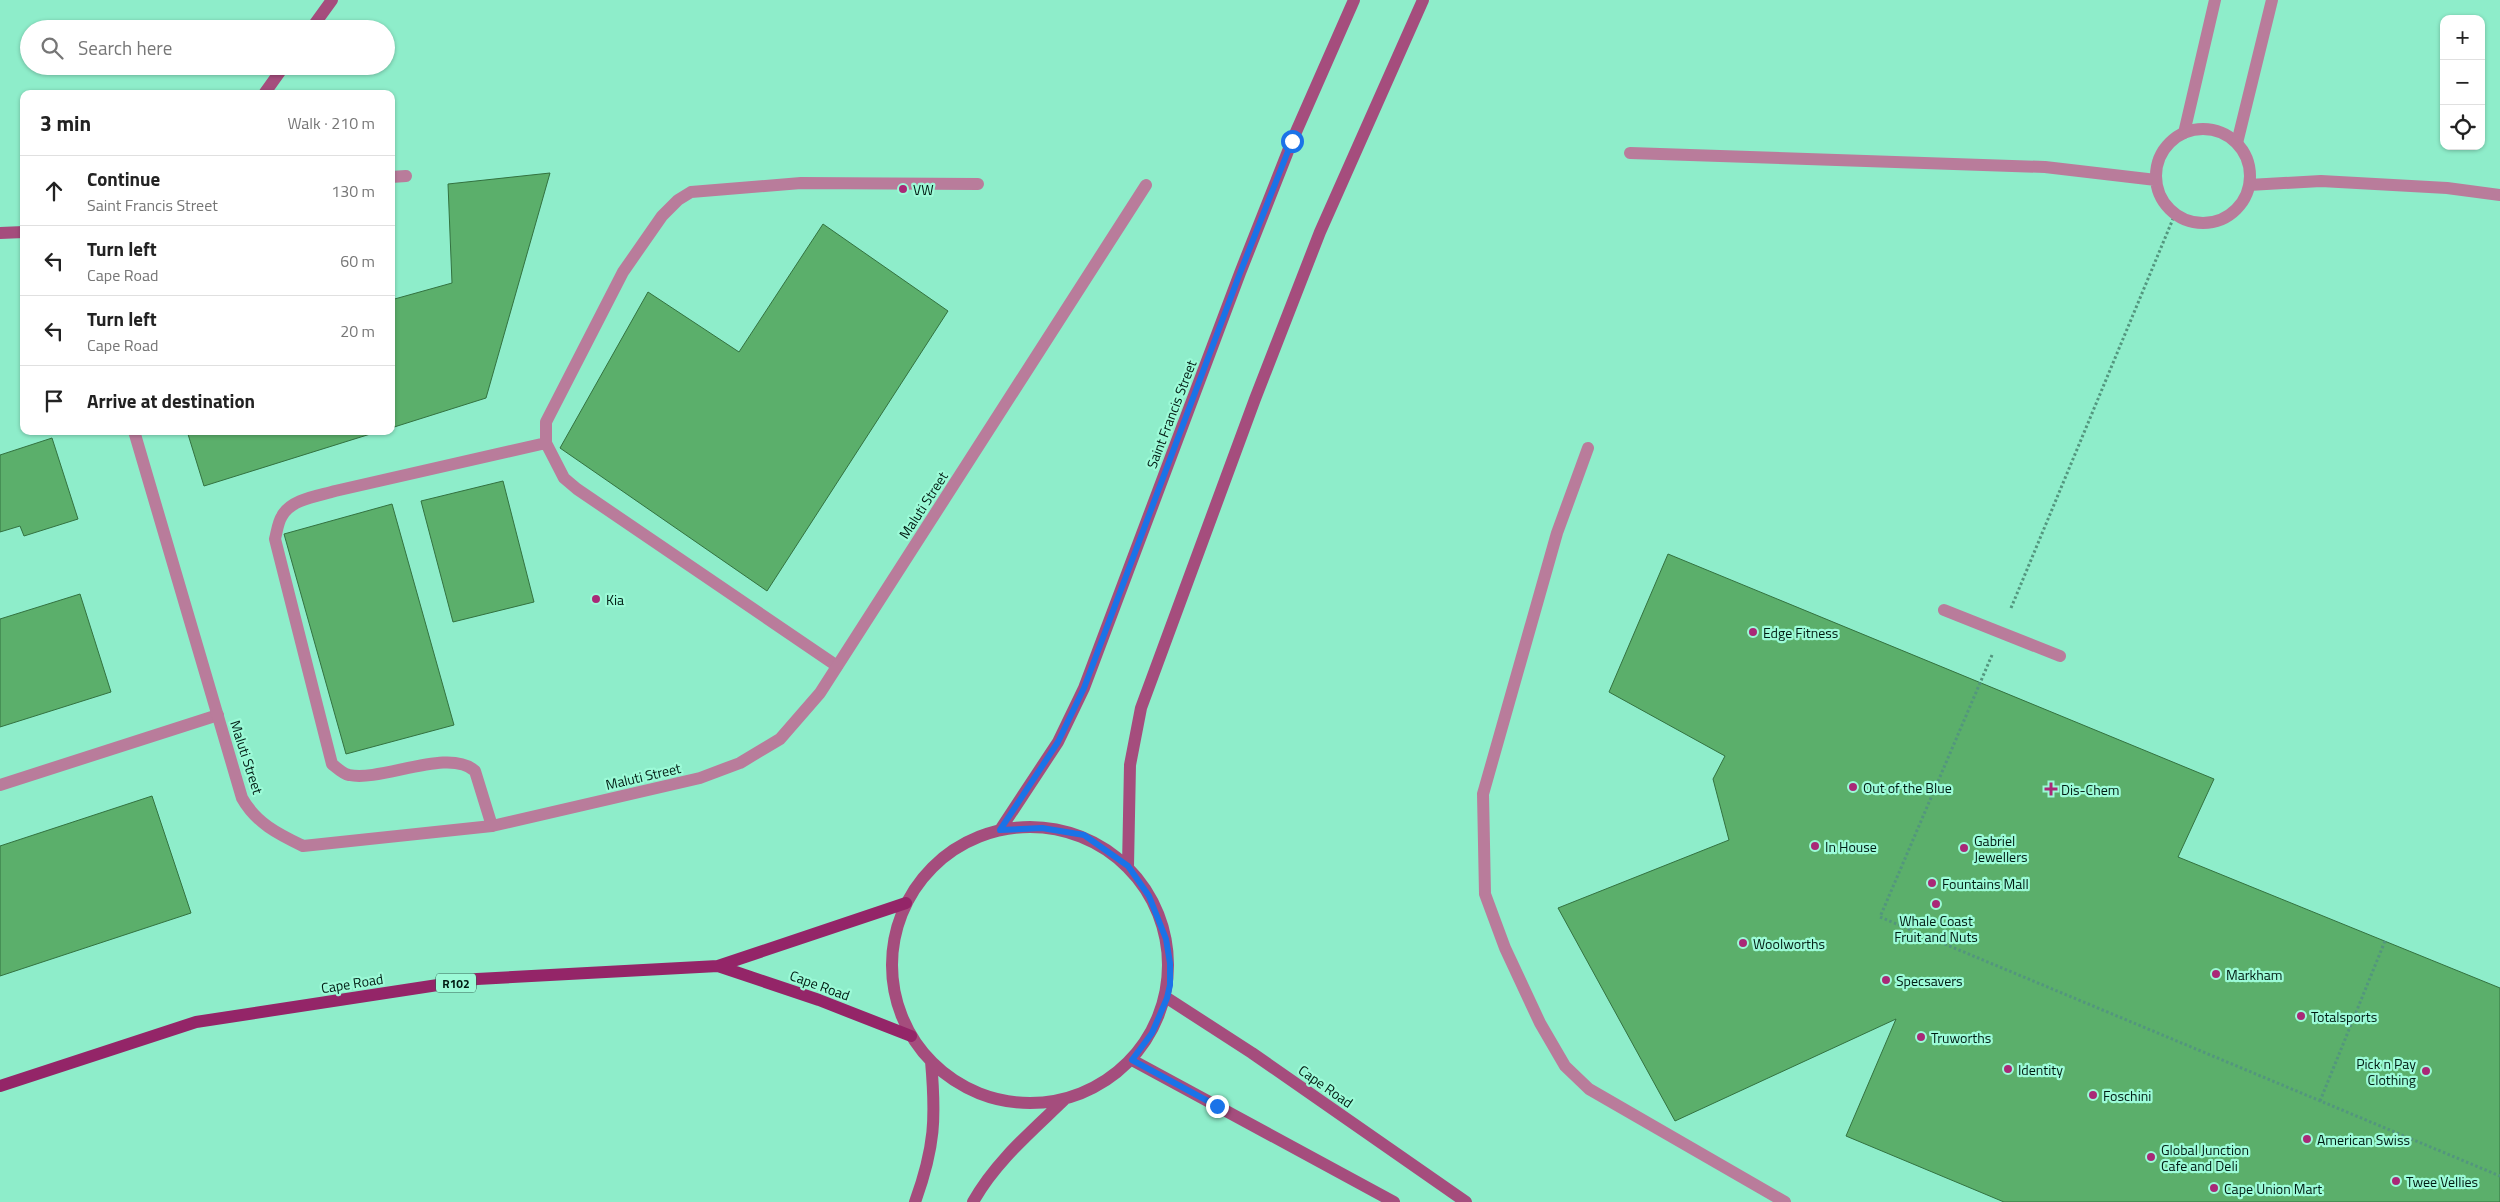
<!DOCTYPE html>
<meta charset="utf-8">
<style>
:root{--surface:#fff;--page:#f6f6f6;--text:#222;--muted:#767676;--line:#e0e0e0}
body{margin:0;font-family:"Titillium Web",sans-serif;background:var(--page);color:var(--text)}
.controls{position:absolute;right:15px;top:15px;display:grid;overflow:hidden;border-radius:10px;box-shadow:0 1px 4px #0004}
.controls button{width:45px;height:45px;display:grid;place-items:center;padding:0;border:0;border-bottom:1px solid var(--line);background:var(--surface);color:var(--text);font:25px sans-serif}
.stop{position:absolute;width:15px;height:15px;margin:-11px;border:4px solid #1a73e8;border-radius:50%;background:#fff}
.stop.end{background:#1a73e8;border-color:#fff;box-shadow:0 1px 5px #0008}
.list{margin:0;padding:0;list-style:none}
h2{display:flex;justify-content:space-between;align-items:center;height:65px;margin:0;padding:0 20px;font-size:21px}
h2 small{font-size:16px;font-weight:400;color:var(--muted)}
.list li{display:grid;grid-template-columns:32px 1fr auto;gap:15px;align-items:center;box-sizing:border-box;height:70px;padding:0 20px;border-top:1px solid var(--line)}
.list b{display:block;font-size:19px;white-space:nowrap}
.list p{margin:0;font-size:16px;white-space:nowrap;color:var(--muted)}
.list em{font-size:16px;font-style:normal;color:var(--muted)}
.icon{flex:none;width:28px;height:28px;fill:none;stroke:currentColor;stroke-width:2;stroke-linecap:round;stroke-linejoin:round}
.map{position:relative;flex:none;width:2500px;height:1202px;overflow:hidden}
.search{position:absolute;background:var(--surface);box-shadow:0 1px 4px #0004;left:20px;top:20px;width:375px;height:55px;display:flex;align-items:center;gap:12px;box-sizing:border-box;padding:0 18px;border-radius:28px;color:var(--muted);font-size:19px}
.panel{position:absolute;background:var(--surface);box-shadow:0 1px 4px #0004;left:20px;top:90px;width:375px;height:345px;border-radius:10px}
.map>svg:first-child{display:block}
</style>
<div class="map">
<svg width="2500" height="1202" viewBox="0 0 2500 1202">
<rect width="100%" height="100%" fill="#8eedca"/>
<!-- building -->
<path fill="#5baf6b" stroke="#337240" d="M550,173L486,398L391,428V300L452,283L448,184Z
M823,224L948,311L767,591L560,448L648,292L739,352Z
M187,431H380L204,486Z
M52,438L78,519L24,536L20,526L0,532V455Z
M503,481L534,602L453,622L421,501Z
M392,504L454,725L346,754L284,534Z
M1668,554L2214,779L2178,857L2500,988V1202H2004L1846,1136L1896,1019L1675,1121L1558,908L1729,840L1713,779L1725,756L1609,692Z
M80,594L111,692L0,727V619Z
M152,796L191,913L0,976V846Z"/>
<g fill="none" stroke-linecap="round" stroke-linejoin="round">
<!-- path -->
<path stroke="#53967e" stroke-width="3" stroke-dasharray="2.5 2.5" stroke-linecap="butt" d="M2011,608L2175,214
M1992,655L1880,917L2500,1176
M2320,1101L2385,941"/>
<!-- lane -->
<path stroke="#b97c9b" stroke-width="12" d="M2156 176a47 47 0 1 1 94 0a47 47 0 1 1-94 0Z
M1630,153L2045,167L2156,180
M391,177L406,176
M2249,185L2321,181L2447,188L2500,195
M1588,448L1557,533L1483,794L1485,894L1505,948L1540,1023L1565,1066L1589,1089L1785,1202
M1944,610L2060,656
M837,666L577,489L564,478L546,443V422L623,272L662,216L678,200L691,192L801,183L978,184
M0,785L218,715
M492,826L475,771C449,747 382,782 349,775C343,774 337,768 332,764L275,539C277,531 278,522 282,516C291,499 318,496 335,491L546,443"/>
<!-- street -->
<path stroke="#b97c9b" stroke-width="12" d="M2184,133L2215,0
M2237,143L2272,0
M134,431L242,798C256,823 278,834 303,846L492,826L700,778L740,763L780,739L820,693L1146,185"/>
<!-- secondary -->
<path stroke="#a54d7d" stroke-width="12" d="M311,29L332,0
M264,94L284,66
M0,233L24,232
M892 965a138 138 0 1 1 276 0a138 138 0 1 1-276 0Z
M1000,830L1058,742L1084,688L1240,273L1292,141L1354,0
M1128,866L1130,765L1141,708L1255,399L1320,232L1423,0
M1167,998L1252,1053L1466,1202
M1132,1060L1394,1202
M915,1202C935,1147 936,1118 931,1061
M973,1202C995,1162 1032,1131 1064,1100"/>
<!-- primary -->
<path stroke="#942568" stroke-width="12" d="M718,966L819,1000L911,1036
M0,1086L196,1022L477,979L718,966L906,903"/>
</g>
<g fill="none" stroke-linecap="round" stroke-linejoin="round">
<!-- route -->
<path stroke="#1a73e8" stroke-width="6" d="M1217,1106L1132,1060L1152,1033L1167,998L1170,985V963L1166,939L1149,896L1128,866L1084,835L1042,828L1000,830L1058,742L1084,688L1240,273L1292,141"/>
</g>
<!-- markers -->
<g fill="#a92977" stroke="#9cfad7" stroke-width="2">
<circle cx="903" cy="189" r="5"/>
<circle cx="596" cy="599" r="5"/>
<circle cx="1753" cy="632" r="5"/>
<circle cx="1853" cy="787" r="5"/>
<path d="M2048.5 781.5h5v5h5v5h-5v5h-5v-5h-5v-5h5z"/>
<circle cx="1815" cy="846" r="5"/>
<circle cx="1964" cy="848" r="5"/>
<circle cx="1932" cy="883" r="5"/>
<circle cx="1936" cy="904" r="5"/>
<circle cx="1743" cy="943" r="5"/>
<circle cx="2216" cy="974" r="5"/>
<circle cx="1886" cy="980" r="5"/>
<circle cx="2301" cy="1016" r="5"/>
<circle cx="1921" cy="1037" r="5"/>
<circle cx="2008" cy="1069" r="5"/>
<circle cx="2426" cy="1071" r="5"/>
<circle cx="2093" cy="1095" r="5"/>
<circle cx="2307" cy="1139" r="5"/>
<circle cx="2151" cy="1157" r="5"/>
<circle cx="2396" cy="1181" r="5"/>
<circle cx="2214" cy="1188" r="5"/>
</g>
<g text-anchor="middle" dominant-baseline="central" stroke-width="4.5" stroke-linejoin="round" paint-order="stroke">
<!-- shield labels -->
<rect fill="#9cfad7" stroke="#2f5f4e" stroke-width="1" x="436" y="973.5" width="40" height="19" rx="4"/>
<g font-size="12" font-weight="bold" fill="#001c13">
<text x="456" y="983">R102</text>
</g>
<!-- poi labels -->
<g font-size="14" fill="#001c13" stroke="#9cfad7" text-anchor="start">
<text x="913" y="189">VW</text>
<text x="606" y="599">Kia</text>
<text x="1763" y="632">Edge Fitness</text>
<text x="1863" y="787">Out of the Blue</text>
<text x="2061" y="789">Dis-Chem</text>
<text x="1974" y="840">Gabriel<tspan x="1974" dy="16">Jewellers</tspan></text>
<text x="1825" y="846">In House</text>
<text x="1942" y="883">Fountains Mall</text>
<text x="1936" y="920" text-anchor="middle">Whale Coast<tspan x="1936" dy="16">Fruit and Nuts</tspan></text>
<text x="1753" y="943">Woolworths</text>
<text x="2226" y="974">Markham</text>
<text x="1896" y="980">Specsavers</text>
<text x="2311" y="1016">Totalsports</text>
<text x="1931" y="1037">Truworths</text>
<text x="2416" y="1063" text-anchor="end">Pick n Pay<tspan x="2416" dy="16">Clothing</tspan></text>
<text x="2018" y="1069">Identity</text>
<text x="2103" y="1095">Foschini</text>
<text x="2317" y="1139">American Swiss</text>
<text x="2161" y="1149">Global Junction<tspan x="2161" dy="16">Cafe and Deli</tspan></text>
<text x="2406" y="1181">Twee Vellies</text>
<text x="2224" y="1188">Cape Union Mart</text>
</g>
<!-- street labels -->
<g font-size="14" fill="#001c13" stroke="#9cfad7">
<text transform="translate(1171 414) rotate(-69)">Saint Francis Street</text>
<text transform="translate(923 505) rotate(-57)">Maluti Street</text>
<text transform="translate(247 757) rotate(72)">Maluti Street</text>
<text transform="translate(643 776) rotate(-13)">Maluti Street</text>
<text transform="translate(352 983) rotate(-9)">Cape Road</text>
<text transform="translate(820 985) rotate(20)">Cape Road</text>
<text transform="translate(1326 1086) rotate(35)">Cape Road</text>
</g>
</g>
</svg>
<div class="controls">
<button>+</button>
<button>−</button>
<button><svg class="icon" aria-label="locate" viewBox="0 0 24 24"><circle cx="12" cy="12" r="6"/><path d="M12 2v4M12 18v4M2 12h4M18 12h4"/></svg></button>
</div>
<div class="stop" style="left:1292px;top:141px"></div>
<div class="stop end" style="left:1217px;top:1106px"></div>
<div class="search"><svg class="icon" aria-label="search" viewBox="0 0 24 24"><circle cx="10" cy="10" r="6"/><path d="M15 15l6 6"/></svg>Search here</div>
<section class="panel">
<h2>3 min<small>Walk · 210 m</small></h2>
<ul class="list">
<li><svg class="icon" aria-label="ahead" viewBox="0 0 24 24"><path d="M12 20V5M6 11l6-6 6 6"/></svg><div><b>Continue</b><p>Saint Francis Street</p></div><em>130 m</em></li>
<li><svg class="icon" aria-label="left" viewBox="0 0 24 24"><path d="M17 20v-9H6M10 6l-5 5 5 5"/></svg><div><b>Turn left</b><p>Cape Road</p></div><em>60 m</em></li>
<li><svg class="icon" aria-label="left" viewBox="0 0 24 24"><path d="M17 20v-9H6M10 6l-5 5 5 5"/></svg><div><b>Turn left</b><p>Cape Road</p></div><em>20 m</em></li>
<li><svg class="icon" aria-label="arrive" viewBox="0 0 24 24"><path d="M6 21V4h12l-3 4 3 4H6"/></svg><div><b>Arrive at destination</b></div></li>
</ul>
</section>
</div>
